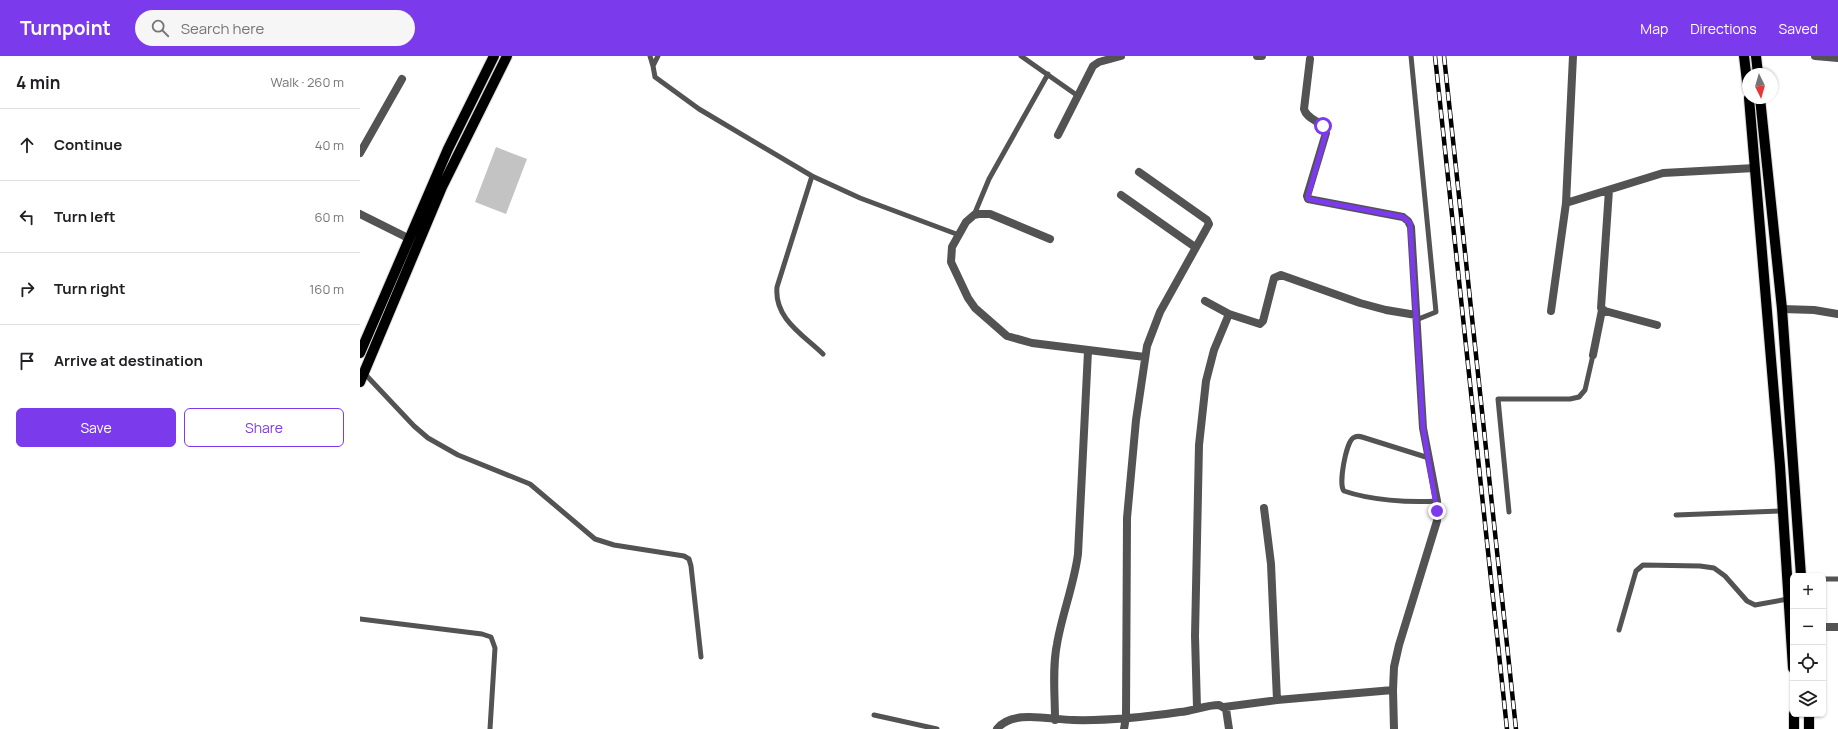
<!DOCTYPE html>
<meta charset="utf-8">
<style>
:root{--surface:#fff;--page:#f6f6f6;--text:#202124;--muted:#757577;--line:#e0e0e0;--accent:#7c3aed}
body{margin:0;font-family:Manrope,sans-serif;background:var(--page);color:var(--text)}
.controls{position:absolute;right:12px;bottom:12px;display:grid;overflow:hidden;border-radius:6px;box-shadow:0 1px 3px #0004}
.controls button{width:36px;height:36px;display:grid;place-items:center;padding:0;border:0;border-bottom:1px solid var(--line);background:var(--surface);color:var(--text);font:20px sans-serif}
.compass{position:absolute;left:1382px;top:12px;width:36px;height:36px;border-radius:50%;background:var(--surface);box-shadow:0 1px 3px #0004;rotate:175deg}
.stop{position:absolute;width:12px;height:12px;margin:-9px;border:3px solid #7c3aed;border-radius:50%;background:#fff}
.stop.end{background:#7c3aed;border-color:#fff;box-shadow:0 1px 4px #0008}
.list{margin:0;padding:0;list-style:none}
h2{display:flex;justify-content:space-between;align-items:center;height:52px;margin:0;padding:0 16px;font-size:17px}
h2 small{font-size:13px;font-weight:400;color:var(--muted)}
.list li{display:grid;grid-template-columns:26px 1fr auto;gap:12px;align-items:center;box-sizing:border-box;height:72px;padding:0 16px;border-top:1px solid var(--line)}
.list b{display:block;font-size:15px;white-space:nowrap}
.list em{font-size:13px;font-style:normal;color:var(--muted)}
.actions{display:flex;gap:8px;padding:12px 16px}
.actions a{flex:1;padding:9px 0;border:1px solid var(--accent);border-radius:6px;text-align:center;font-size:14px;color:var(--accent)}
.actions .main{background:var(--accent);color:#fff}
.icon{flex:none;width:22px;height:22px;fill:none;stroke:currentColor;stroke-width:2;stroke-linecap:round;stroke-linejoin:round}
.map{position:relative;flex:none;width:1478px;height:673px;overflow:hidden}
header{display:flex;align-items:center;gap:24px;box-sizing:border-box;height:56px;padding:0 20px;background:var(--accent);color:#fff}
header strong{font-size:19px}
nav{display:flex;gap:22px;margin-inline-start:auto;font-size:14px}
.search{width:280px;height:36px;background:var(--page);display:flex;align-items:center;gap:10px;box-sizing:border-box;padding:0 14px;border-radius:22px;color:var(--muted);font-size:15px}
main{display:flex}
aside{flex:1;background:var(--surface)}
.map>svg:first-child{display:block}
</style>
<header>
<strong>Turnpoint</strong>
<div class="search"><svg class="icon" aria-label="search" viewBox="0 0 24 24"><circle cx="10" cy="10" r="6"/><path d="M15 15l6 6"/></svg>Search here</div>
<nav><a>Map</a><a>Directions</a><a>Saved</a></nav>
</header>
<main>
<aside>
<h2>4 min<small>Walk · 260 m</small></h2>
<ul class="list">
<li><svg class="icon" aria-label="ahead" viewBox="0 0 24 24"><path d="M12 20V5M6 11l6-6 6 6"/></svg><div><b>Continue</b></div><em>40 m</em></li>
<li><svg class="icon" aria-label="left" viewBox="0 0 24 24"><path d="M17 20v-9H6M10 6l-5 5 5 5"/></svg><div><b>Turn left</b></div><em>60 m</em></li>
<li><svg class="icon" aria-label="right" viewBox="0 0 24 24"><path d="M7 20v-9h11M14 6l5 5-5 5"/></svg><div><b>Turn right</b></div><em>160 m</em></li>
<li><svg class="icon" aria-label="arrive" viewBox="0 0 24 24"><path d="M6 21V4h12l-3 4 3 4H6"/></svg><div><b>Arrive at destination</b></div></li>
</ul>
<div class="actions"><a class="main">Save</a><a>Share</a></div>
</aside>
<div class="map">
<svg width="1478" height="673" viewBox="0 0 1478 673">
<rect width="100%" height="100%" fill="#fff"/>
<!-- building -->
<path fill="#c3c3c3" d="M136,91L167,103L146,158L115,146Z"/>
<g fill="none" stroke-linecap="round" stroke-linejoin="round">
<defs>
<path id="primary" d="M1384,0L1388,34
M1396,0L1398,18
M1389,42L1420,410L1433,612
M1400,42L1422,253L1441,520
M0,297L88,93L134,0
M0,326L82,131L147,0
M1434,658V673
M1449,658V673"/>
</defs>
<!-- primary casing -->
<use href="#primary" stroke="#dbdbdb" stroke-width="12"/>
<!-- service -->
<path stroke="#535353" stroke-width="5" d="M290,0L293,10
M298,0L293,10L295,21L339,53L452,120L500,142L599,179
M661,0L718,40
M1051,0L1076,256L1056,264
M452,120L417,231C414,262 442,278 463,298
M614,159L629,123L688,18
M4,317L54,370L68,382L98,399L170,428L235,483L254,489L324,500L329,503L331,510L341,601
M1069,402L1002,381C999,380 996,380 993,382C986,387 978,429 984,435C1010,444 1049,447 1077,445
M1149,456L1138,343H1210L1219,341L1225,334L1233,299
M1316,459L1422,455
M1463,523H1478
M0,563L122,578L131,581L135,592L130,673
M1259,574L1276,515L1283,509L1340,510L1354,512L1365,520L1387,545L1395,549L1428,543
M514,659L577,673"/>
<!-- minor -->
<path stroke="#535353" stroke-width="8" d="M897,0H902
M1455,0L1478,2
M950,3L944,53C947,65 965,65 966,77L947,140L948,143L1043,161L1048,165L1051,171L1063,372L1077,445V465L1039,589L1034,611L1033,634L1034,673
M698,79L733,10L739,6L761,0
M0,97L42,23
M1249,134L1241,252L1245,255L1297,269
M761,139L835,191
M1206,147L1303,117L1395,112
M0,158L48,182
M690,183L630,158H619L614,159L606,166L592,191L591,206L608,242L615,252L647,280L672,287L785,301
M845,245L869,258L900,268L903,265L914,222L921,219L1000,247L1026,254L1056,259
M1422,253L1454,254L1478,258
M1191,255L1206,147L1213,0
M1233,299L1242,254
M904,452L911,508L917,644
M1463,571H1478
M864,651L917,644L1033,634
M837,652L835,580L839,389L846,325L854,294L869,258
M695,664C695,639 692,613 697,588C702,558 714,529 718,498L728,295
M637,673C652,653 691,664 713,664C748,665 785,661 820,656C833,655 846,649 859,649L866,653L869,673
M764,673L766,661L767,462L776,364L787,290L800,256L849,168L847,164L779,116"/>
<!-- primary -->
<use href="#primary" stroke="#000" stroke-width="10"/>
<defs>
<path id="rail" d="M1075,0L1147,673
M1084,0L1156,673"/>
</defs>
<!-- rail casing -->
<use href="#rail" stroke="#000" stroke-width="4.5"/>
<!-- rail -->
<use href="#rail" stroke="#fff" stroke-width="3" stroke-dasharray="9" stroke-linecap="butt"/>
</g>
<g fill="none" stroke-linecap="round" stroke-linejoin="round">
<!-- route -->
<path stroke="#7c3aed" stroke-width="5" d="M963,70L966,77L948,140V143L1043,161L1050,167L1063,372L1077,455"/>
</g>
</svg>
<div class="controls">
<button>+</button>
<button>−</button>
<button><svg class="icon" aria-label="locate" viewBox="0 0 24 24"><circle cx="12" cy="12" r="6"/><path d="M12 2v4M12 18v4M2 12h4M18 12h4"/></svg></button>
<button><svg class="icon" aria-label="layers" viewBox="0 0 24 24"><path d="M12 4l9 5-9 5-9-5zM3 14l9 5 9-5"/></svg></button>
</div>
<svg class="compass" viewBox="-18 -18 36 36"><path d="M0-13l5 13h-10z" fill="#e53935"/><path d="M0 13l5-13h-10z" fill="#757577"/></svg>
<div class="stop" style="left:963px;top:70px"></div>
<div class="stop end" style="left:1077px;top:455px"></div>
</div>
</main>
